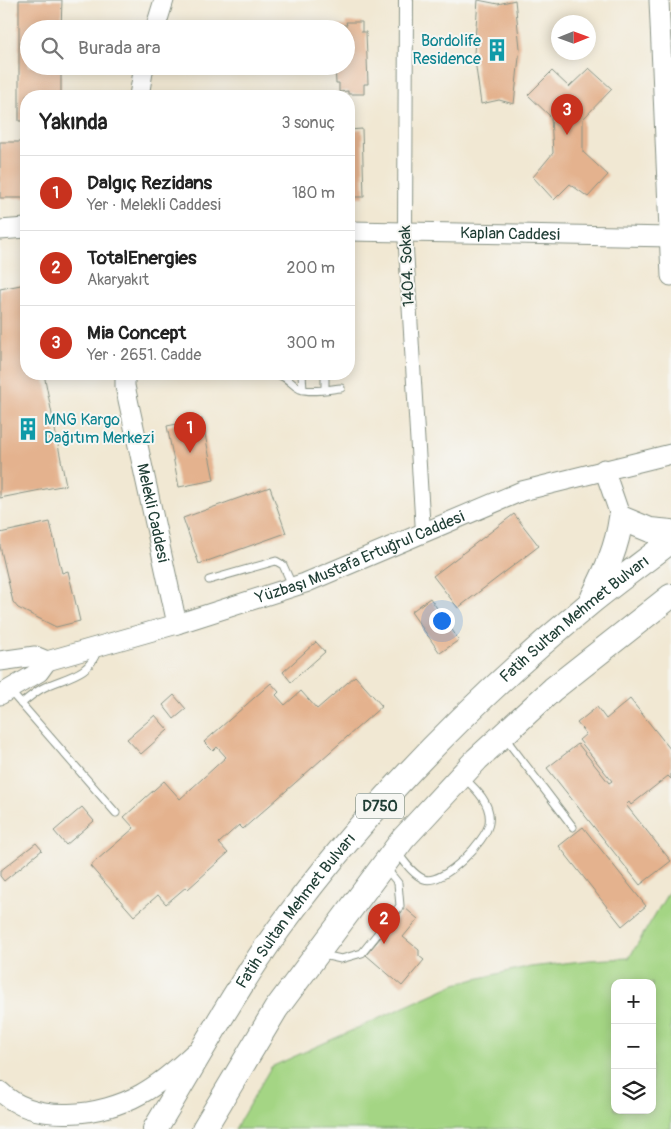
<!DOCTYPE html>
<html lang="tr">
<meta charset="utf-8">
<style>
:root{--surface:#fff;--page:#f6f6f6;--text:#222;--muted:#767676;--line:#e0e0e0;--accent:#c8321e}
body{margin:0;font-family:Pangolin,sans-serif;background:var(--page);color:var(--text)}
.controls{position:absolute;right:15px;bottom:15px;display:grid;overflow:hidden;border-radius:10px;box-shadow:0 2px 12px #0003}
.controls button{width:45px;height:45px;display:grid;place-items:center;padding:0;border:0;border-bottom:1px solid var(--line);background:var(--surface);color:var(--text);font:25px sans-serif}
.compass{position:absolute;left:551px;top:15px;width:45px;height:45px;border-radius:50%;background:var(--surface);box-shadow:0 2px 12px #0003;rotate:89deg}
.you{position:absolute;left:441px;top:620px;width:18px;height:18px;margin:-12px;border:4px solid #fff;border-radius:50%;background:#1a73e8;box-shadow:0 0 0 8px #1a73e833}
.badge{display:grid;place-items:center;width:32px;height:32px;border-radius:50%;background:var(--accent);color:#fff;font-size:16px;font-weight:700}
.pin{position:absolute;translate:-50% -41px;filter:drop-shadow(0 1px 2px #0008)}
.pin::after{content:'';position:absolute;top:26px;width:18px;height:15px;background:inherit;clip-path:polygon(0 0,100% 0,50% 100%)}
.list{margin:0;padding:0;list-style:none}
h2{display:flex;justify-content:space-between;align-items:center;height:65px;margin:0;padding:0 20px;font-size:21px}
h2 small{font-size:16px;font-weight:400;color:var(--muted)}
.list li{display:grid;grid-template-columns:32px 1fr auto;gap:15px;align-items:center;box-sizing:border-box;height:75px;padding:0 20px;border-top:1px solid var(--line)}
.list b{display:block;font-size:19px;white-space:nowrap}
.list p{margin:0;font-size:16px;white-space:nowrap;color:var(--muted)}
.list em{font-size:16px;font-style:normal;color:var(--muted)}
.icon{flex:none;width:28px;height:28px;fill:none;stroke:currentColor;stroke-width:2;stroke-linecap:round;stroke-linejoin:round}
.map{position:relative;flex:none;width:671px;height:1129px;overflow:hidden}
.search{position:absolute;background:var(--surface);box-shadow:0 2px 12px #0003;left:20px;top:20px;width:335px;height:55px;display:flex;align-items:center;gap:12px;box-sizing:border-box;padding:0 18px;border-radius:28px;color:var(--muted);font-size:19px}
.panel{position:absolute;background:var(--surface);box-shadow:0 2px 12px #0003;left:20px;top:90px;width:335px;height:290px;border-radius:20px}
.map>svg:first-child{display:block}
</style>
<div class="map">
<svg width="671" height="1129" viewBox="0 0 671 1129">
<rect width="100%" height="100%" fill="#f6f6f2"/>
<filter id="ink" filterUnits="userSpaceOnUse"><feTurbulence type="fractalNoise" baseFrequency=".02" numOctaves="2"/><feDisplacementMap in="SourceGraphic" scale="10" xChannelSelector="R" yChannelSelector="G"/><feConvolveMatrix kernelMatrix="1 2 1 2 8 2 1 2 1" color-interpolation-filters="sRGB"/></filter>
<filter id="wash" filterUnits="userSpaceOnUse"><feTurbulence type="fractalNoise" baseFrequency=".0096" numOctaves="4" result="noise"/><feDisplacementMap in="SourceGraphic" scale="20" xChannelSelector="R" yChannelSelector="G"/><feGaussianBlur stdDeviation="1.12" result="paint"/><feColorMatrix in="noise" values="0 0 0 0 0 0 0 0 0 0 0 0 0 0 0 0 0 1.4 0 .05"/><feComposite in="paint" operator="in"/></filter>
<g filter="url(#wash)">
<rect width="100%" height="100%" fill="#f1e8d3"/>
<!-- green -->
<path fill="#a4d584" stroke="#62895c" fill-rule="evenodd" d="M671,888V1129H235L271,1067L455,984L522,968L590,960L629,958ZM615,983H652V1110H615Z"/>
<g id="blocks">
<!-- building -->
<path fill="#e4b28e" d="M19,0H62L61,29H29V66H61V96H26V121H19Z
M478,0L498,4L515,0L520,48L514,104L499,100L481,104L474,53Z
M346,22H362V32H366L368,84H364V94H348V91L339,92V83H336L335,66H346V29H338V25H347Z
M589,68L612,89L583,119V152L608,175L588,197L570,184L554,200L533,177L553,153L551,117L528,95L552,71L569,87Z
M362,129L364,197H349V130Z
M0,142H26V198H0Z
M26,284V374H44L66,485L0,498V289Z
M202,419L214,480L179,487L167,426Z
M270,487L286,533L199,564L183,518Z
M514,514L539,546L458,608L433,576Z
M50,522L62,573L68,571L80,621L56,627L18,608L13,602L0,546V533Z
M430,598L459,640L440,653L411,612Z
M316,642L325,652L291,682L283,672Z
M355,676L382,706L243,829L239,825L219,843L228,853L188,889L186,887L166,904L158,895L134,916L90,866L134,828L124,817L164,781L180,799L226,757L217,747L213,751L204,742L271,683L279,692L276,695L285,705L301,691L317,709Z
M174,695L186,709L174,719L163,705Z
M630,699L671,750V779L668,776L631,805L629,802L626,805L671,861L640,885L547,768L578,744L609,783L612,781L579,740L586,734L577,723L597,707L606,719Z
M155,715L168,730L141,754L127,739Z
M82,807L94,821L66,845L54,831Z
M583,827L646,906L622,926L559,846Z
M36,843L42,850L4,881L0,876V871Z
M405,908L418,919L403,937L419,950V956L424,960L402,986L366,955Z"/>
</g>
</g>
<g filter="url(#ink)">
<use href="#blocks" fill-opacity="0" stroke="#889284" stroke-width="1"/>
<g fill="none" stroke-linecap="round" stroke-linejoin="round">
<defs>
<path id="lane" d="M277,374C291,379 290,384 300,389C311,393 330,389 341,388
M302,374L303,390
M325,374V389
M209,580L276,561L283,565L293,587
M10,691L116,813
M21,704C27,699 34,693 41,689C62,677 90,677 97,650
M505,738L573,827
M397,852C404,861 413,875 424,879C443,886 487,840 489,823C492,804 476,789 464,778
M323,955L341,959L362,953L400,906L398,883L385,867"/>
<path id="street" d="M406,0L405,232L423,532"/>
<g id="secondary">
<path d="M659,0L671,276"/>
<path d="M155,29L164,0"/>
<path d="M139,96L144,66"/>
<path d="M0,230L26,228"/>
<path id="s1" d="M349,231L671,237"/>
<path id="s2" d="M125,374V386L177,624"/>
<path d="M604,469L621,518"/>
<path d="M0,661L35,656L47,661L39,672L0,695"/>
<path id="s3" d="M47,661L177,624L305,583L522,491L671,454"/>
<path d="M0,1091C34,1125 102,1116 141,1094C161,1083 178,1068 195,1052"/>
</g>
<g id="highway">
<path d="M593,597C606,571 617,548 621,518L650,530L671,532"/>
<path id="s4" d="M155,1129C195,1063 233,993 278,930C366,809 474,699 589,604C616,582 644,562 671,541"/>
<path d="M204,1129L276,1009L403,839L477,759L553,689L671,596"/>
</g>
</defs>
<!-- lane casing -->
<use href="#lane" stroke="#889284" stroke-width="9"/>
<!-- street casing -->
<use href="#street" stroke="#889284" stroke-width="16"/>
<!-- secondary casing -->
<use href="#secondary" stroke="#889284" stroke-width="21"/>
<!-- highway casing -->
<use href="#highway" stroke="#889284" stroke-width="26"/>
<!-- lane -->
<use href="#lane" stroke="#fff" stroke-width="7"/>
<!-- street -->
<use href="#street" stroke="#fff" stroke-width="14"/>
<!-- secondary -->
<use href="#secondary" stroke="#fff" stroke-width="19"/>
<!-- highway -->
<use href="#highway" stroke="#fff" stroke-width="24"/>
</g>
</g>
<!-- icons -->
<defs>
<symbol id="building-bare" viewBox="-9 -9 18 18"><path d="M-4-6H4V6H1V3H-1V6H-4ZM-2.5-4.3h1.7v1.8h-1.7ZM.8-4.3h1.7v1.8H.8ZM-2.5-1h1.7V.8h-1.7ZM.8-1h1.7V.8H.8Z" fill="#0f9aa8" stroke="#f6f6f2" stroke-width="2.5" paint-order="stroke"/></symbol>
</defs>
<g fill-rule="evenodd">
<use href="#building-bare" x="481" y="34" width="32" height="32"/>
<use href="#building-bare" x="12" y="413" width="32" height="32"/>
</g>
<g text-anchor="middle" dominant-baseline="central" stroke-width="4" stroke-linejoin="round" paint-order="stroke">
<!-- shield labels -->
<rect fill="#f6f6f2" stroke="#60746d" stroke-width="1" x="356" y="793.5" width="48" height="25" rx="4"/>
<g font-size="15" font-weight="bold" fill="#1f3d34">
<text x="380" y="806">D750</text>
</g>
<!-- culture labels -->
<g font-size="16" fill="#0d838f" stroke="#f6f6f2" text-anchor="end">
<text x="481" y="41">Bordolife<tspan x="481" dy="18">Residence</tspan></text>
<text x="44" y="420" text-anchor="start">MNG Kargo<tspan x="44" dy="18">Dağıtım Merkezi</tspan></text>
</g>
<!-- street labels -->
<g font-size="16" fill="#1f3d34" stroke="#f6f6f2">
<text stroke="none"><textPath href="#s1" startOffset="161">Kaplan Caddesi</textPath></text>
<text transform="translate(407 266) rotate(-93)">1404. Sokak</text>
<text stroke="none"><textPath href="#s2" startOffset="142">Melekli Caddesi</textPath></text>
<text stroke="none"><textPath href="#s3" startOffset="330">Yüzbaşı Mustafa Ertuğrul Caddesi</textPath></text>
<text stroke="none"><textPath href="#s4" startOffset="665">Fatih Sultan Mehmet Bulvarı</textPath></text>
<text stroke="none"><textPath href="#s4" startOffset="260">Fatih Sultan Mehmet Bulvarı</textPath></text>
</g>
</g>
</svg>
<div class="controls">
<button>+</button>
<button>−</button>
<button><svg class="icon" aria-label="layers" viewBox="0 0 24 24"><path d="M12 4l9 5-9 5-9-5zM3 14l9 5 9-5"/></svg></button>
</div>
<svg class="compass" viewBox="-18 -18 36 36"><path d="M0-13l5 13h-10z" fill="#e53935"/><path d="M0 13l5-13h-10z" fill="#767676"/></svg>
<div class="you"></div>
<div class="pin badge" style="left:190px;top:453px">1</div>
<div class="pin badge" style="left:384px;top:944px">2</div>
<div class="pin badge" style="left:567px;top:135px">3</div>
<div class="search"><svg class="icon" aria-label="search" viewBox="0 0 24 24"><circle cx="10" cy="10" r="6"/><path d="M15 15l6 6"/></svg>Burada ara</div>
<section class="panel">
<h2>Yakında<small>3 sonuç</small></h2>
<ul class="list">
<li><span class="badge">1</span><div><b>Dalgıç Rezidans</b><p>Yer · Melekli Caddesi</p></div><em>180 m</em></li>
<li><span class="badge">2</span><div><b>TotalEnergies</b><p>Akaryakıt</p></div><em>200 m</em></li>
<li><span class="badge">3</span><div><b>Mia Concept</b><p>Yer · 2651. Cadde</p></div><em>300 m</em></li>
</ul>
</section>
</div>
